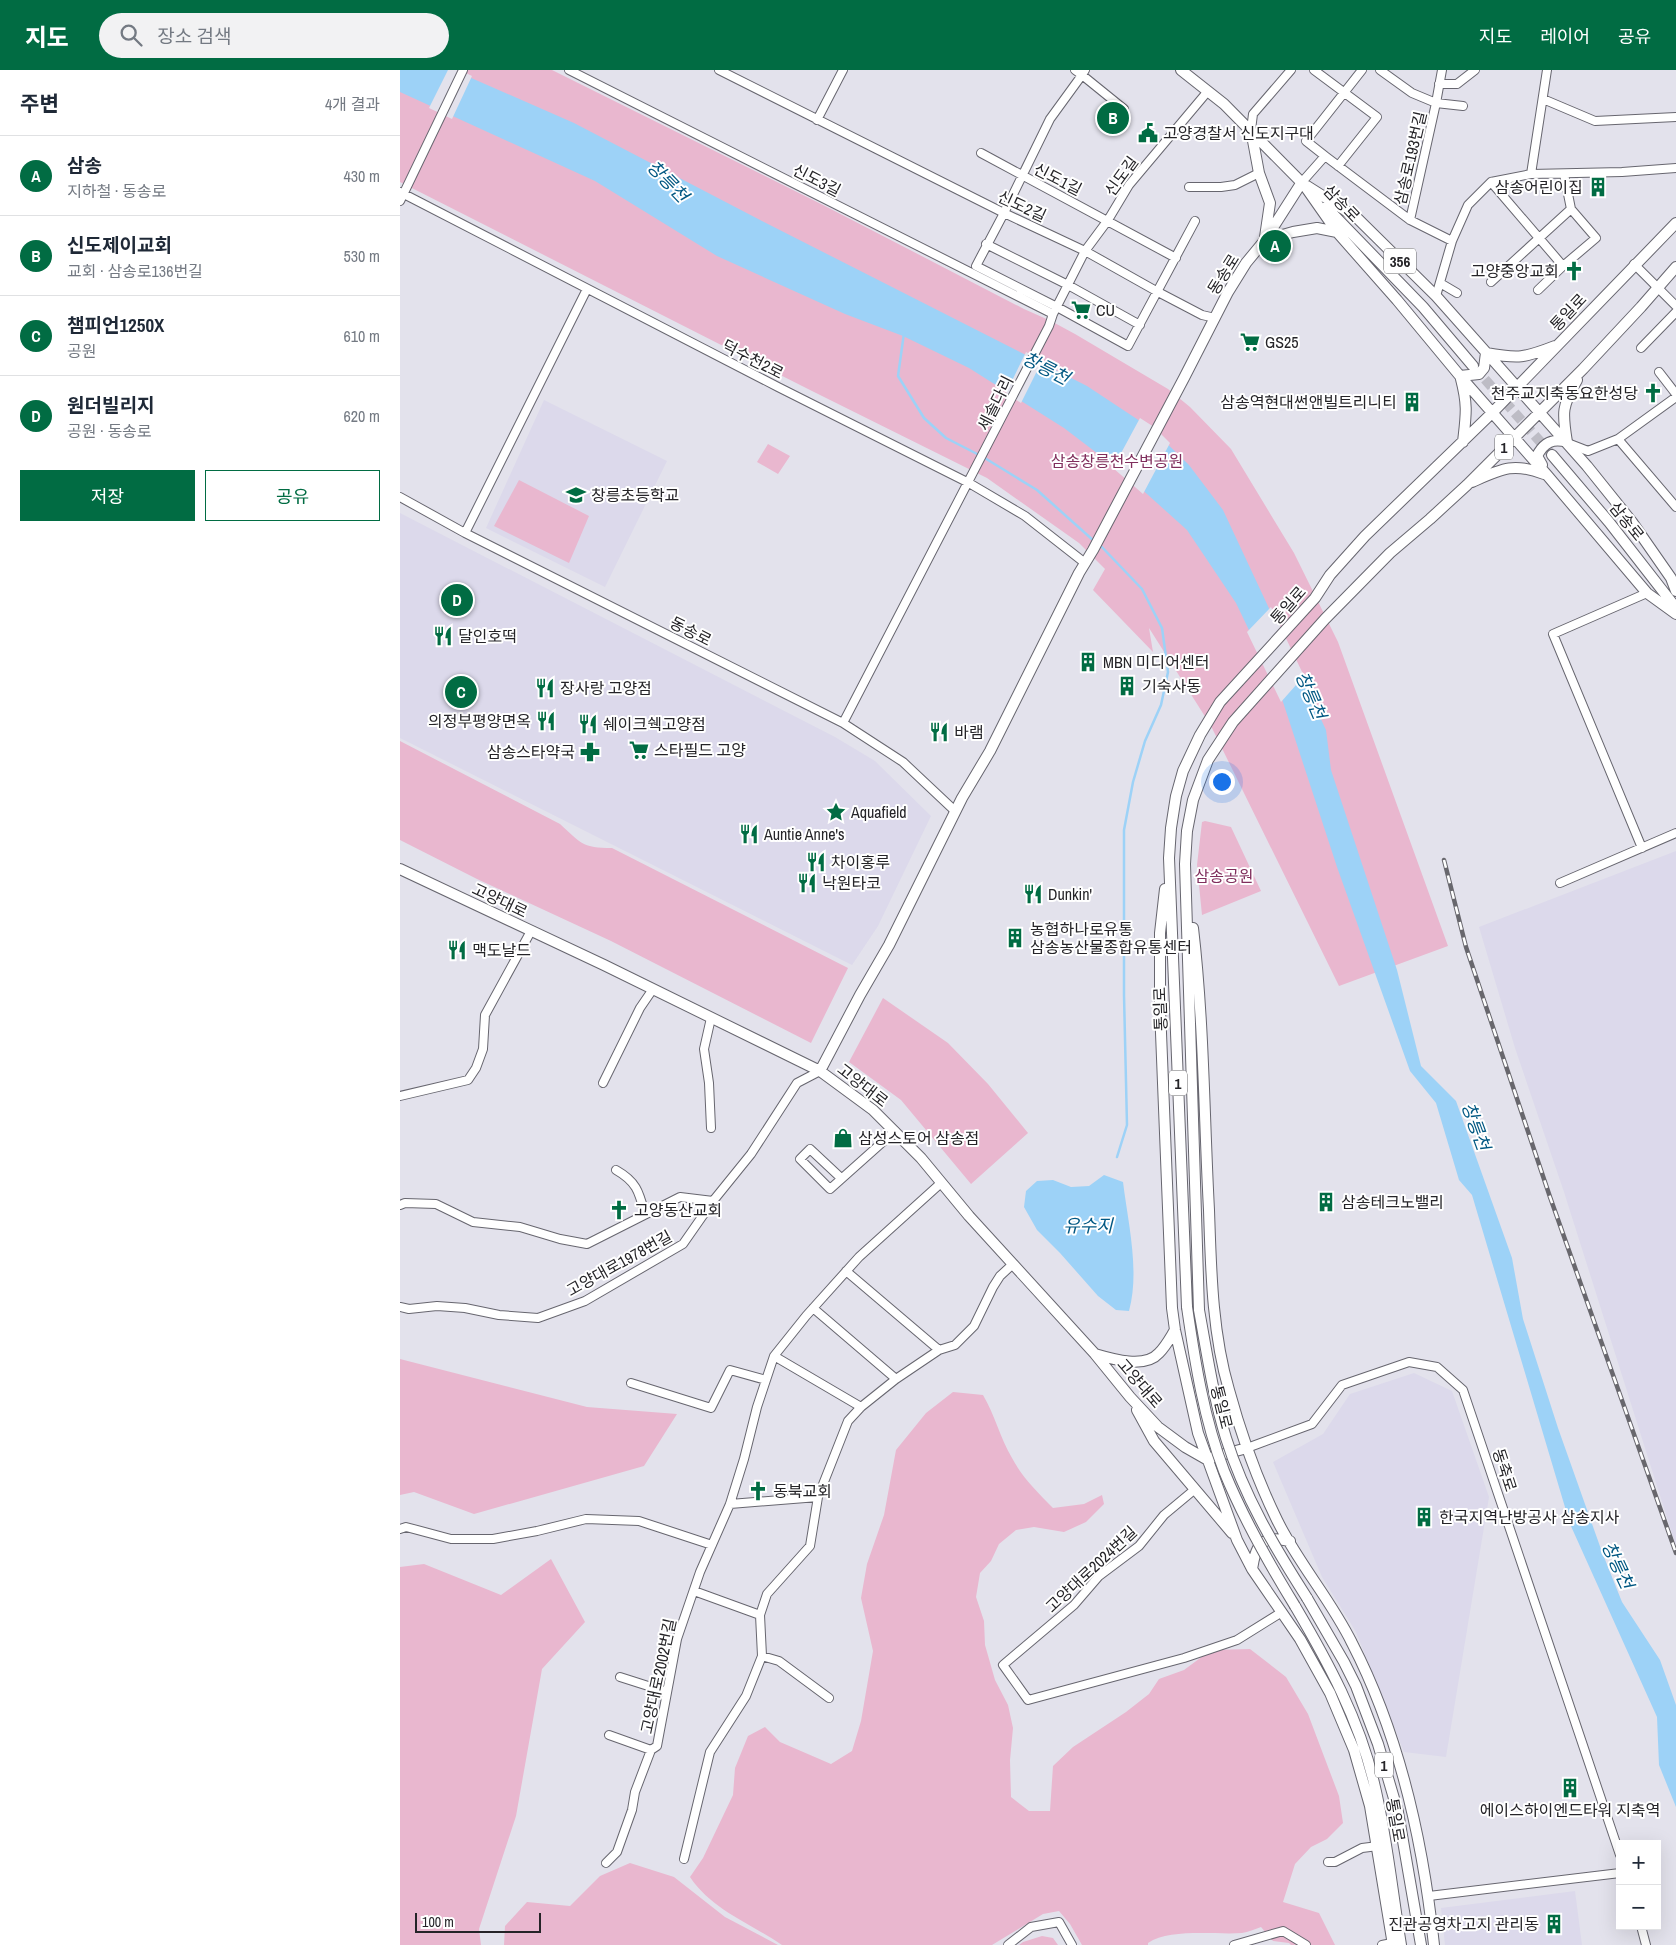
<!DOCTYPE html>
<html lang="ko">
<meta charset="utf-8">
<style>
:root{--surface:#fff;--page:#f2f2f3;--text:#1f2937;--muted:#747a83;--line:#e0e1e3;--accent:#016c43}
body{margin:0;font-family:"Archivo Narrow","Noto Sans KR",sans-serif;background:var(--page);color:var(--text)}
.controls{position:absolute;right:15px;bottom:15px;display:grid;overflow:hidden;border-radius:0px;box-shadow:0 5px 20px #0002}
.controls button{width:45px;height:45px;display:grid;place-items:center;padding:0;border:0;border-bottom:1px solid var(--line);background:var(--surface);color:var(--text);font:25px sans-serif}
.scale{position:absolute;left:15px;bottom:12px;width:126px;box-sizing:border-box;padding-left:5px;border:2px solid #252428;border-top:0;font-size:14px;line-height:18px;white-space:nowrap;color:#252428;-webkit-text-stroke:4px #fff;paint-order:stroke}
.you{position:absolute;left:821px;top:711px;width:18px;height:18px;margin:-12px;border:4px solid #fff;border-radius:50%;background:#1a73e8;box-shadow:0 0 0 8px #1a73e833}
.badge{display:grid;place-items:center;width:32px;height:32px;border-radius:50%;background:var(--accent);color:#fff;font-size:16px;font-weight:700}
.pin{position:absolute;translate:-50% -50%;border:2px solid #fff;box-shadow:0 1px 5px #0006}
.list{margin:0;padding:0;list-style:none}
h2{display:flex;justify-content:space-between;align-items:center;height:65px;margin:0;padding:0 20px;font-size:21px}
h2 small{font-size:16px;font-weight:400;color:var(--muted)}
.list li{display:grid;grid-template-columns:32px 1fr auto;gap:15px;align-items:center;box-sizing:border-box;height:80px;padding:0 20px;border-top:1px solid var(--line)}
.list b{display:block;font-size:19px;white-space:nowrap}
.list p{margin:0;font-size:16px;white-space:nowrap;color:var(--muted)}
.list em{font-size:16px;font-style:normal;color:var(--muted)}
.actions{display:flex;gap:10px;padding:15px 20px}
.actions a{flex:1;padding:11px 0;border:1px solid var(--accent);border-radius:0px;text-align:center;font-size:18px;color:var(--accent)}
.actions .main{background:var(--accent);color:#fff}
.icon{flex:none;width:28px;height:28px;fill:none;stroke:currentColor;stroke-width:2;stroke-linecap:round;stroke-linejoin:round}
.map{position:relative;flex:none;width:1276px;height:1875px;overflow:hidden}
header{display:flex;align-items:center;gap:30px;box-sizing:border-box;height:70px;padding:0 25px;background:var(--accent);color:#fff}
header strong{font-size:24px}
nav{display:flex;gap:28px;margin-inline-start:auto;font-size:18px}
.search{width:350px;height:45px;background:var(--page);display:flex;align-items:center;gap:12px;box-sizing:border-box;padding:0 18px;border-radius:28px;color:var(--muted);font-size:19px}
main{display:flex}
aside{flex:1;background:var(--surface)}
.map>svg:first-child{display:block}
</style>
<header>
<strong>지도</strong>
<div class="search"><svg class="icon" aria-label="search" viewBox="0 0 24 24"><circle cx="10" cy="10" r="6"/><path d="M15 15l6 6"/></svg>장소 검색</div>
<nav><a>지도</a><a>레이어</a><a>공유</a></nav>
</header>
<main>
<aside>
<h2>주변<small>4개 결과</small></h2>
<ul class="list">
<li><span class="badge">A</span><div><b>삼송</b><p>지하철 · 동송로</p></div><em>430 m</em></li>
<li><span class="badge">B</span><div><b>신도제이교회</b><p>교회 · 삼송로136번길</p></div><em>530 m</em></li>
<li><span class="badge">C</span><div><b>챔피언1250X</b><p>공원</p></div><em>610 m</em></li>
<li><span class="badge">D</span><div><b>원더빌리지</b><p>공원 · 동송로</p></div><em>620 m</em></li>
</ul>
<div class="actions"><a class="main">저장</a><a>공유</a></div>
</aside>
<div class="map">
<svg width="1276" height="1875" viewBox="0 0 1276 1875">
<rect width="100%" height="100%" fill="#e3e2ec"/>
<!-- built -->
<path fill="#dcd9eb" d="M144,330L267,391L205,517L86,458Z
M0,443L435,667L475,691L531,746L478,856L452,895L0,668Z
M1276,781V1476L1164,1122L1115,978L1079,857Z
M1014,1303L1052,1321L1089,1427L1046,1687L1004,1682L956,1562L922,1507L873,1392L923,1364L950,1324Z
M1175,1821L1182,1875H1045L1041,1838Z"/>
<!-- green -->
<path fill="#e9b7cf" d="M0,0H152L423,135L624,239L651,251L675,264L768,319L790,337L831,379L894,483L938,572L1048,876L939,916L811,656L749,558L753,582L693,520L705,499L679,473L587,408L412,321L0,112Z
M368,374L390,386L378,404L357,392Z
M119,410L189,446L169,493L94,456Z
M0,671L160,754C181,773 182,778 212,778L448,898L411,973L211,871L77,809L0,770Z
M805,751L831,757L861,821L802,845L797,795L802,752Z
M483,928L548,973L588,1014L628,1063L571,1114L501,1030L449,992Z
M0,1289L187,1337L277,1344L244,1396L74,1444L14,1422L0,1425Z
M553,1322L583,1325C595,1345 600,1368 612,1388C622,1407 638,1423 653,1438L684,1434L702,1425L704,1434L686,1452L664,1462L634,1457L616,1460L599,1474L591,1491L580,1503L576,1527L584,1551L585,1575L595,1610L608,1635L613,1658L610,1690L611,1727L629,1741H650L653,1696L673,1677L726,1642L749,1624L759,1609L784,1600L811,1580L850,1579L886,1607L908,1644L939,1726L943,1753L927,1769L911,1777L895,1794L883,1832L919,1843L935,1875H891L889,1873L873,1871L861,1857C855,1859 848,1862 842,1863C816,1865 770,1858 748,1873V1875H682L670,1854L659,1841L643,1844L592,1875H382C350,1853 312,1840 290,1807L303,1788L333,1725L335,1698L348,1666L365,1657L380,1672L431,1694L452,1681L461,1651L473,1581L461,1528L467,1494L484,1445L496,1380L526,1343Z
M151,1489L185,1552L142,1599L116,1746L79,1859L81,1875H0V1497L24,1494L101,1525Z
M230,1793L274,1807L325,1847L378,1875H104L105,1856L127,1832L170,1836L200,1806Z
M642,1866L653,1868L658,1875H619L623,1872Z"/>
<!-- water -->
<path fill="#9dd2f7" d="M0,0H53L174,53L362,151L687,316L752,359L789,395L823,440L926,660L931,700L997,900L1021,996L1056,1031L1112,1188L1123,1249L1158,1358L1202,1482L1222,1532L1260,1590L1276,1635V1737L1259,1695L1257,1647L1170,1454L1072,1125L1059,1110L1036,1033L1010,1001L937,797L882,629L836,533L787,460L727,406L664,358L569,298L503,266L445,244L317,186L195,111L0,22Z
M704,1105L723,1112C728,1153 740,1201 729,1241L716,1240L698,1226L660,1183L637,1160L624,1137L626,1121L637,1111L653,1110L671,1117L689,1116Z"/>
<!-- pier -->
<path fill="#e3e2ec" d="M48,0H60L72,6L52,49L29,38Z
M626,282L642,291L621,333L606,323Z
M740,348L754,357L770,373L743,424L713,398Z
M871,537L904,606L881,632L847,562Z"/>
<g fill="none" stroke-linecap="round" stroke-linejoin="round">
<!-- stream -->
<path stroke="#9dd2f7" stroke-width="2.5" d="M504,263L498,306L524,348L546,368L583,387L637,420L694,471
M699,474L742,519L762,558L768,602L761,635L745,671L733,712L724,760V925L727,1055L717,1087"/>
<!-- major-tunnel -->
<path stroke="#bdbcc5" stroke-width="10" stroke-dasharray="10 5" stroke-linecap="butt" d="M1075,298L1152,385"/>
<defs>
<path id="minor" d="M169,0L653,244
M319,0L604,143L685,181L758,222L802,245L815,248
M675,0L682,5L685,0
M914,0L977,47L938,96
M980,0L1012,23L1036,33L1063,36
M1039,14H1057L1075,0
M1143,29L1195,51L1276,47
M724,39L682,5L650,49L604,143L576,196L657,237L728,276L795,151
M417,50L443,0
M851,60L853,44L891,0
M581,83L776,188
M925,86L906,71L962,0
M1131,104L1147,0
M902,112L925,86L1010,150L1052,171
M1091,112L1163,196L1196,168L1171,139L1164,104
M789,117H821L835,115L859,103
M0,122L378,317L569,413L625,446L685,493
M0,131L63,0
M1010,150L1036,33L1042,0
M586,174L668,215L740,255
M1234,194L1276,236
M1091,212L1171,139
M1040,213L1057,223
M1138,220L1163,196
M1036,226L1052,171L1068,135L1091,112L1131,104L1222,102L1276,98
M1241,278L1276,242
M1259,302L1276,324
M1218,369L1276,437
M1170,374L1188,381L1218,369L1276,327
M0,427L65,463L443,653L503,692L555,741
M65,463L187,219
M443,653L649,256L653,244L685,181L708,150L729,115L808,21
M1242,778L1153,564L1247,523
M1160,813L1276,763
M203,1013L240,938L253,919
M0,1026L68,1010L76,998L83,979L85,945L131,861
M311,1058L309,1013L304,979L311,948
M216,1100C237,1112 239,1122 245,1144
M441,1108L410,1079L400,1089L430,1119L495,1061
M0,1135L5,1133L36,1134L73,1152L120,1157L160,1169L187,1174L280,1127L313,1131
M446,1201L539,1280
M0,1237L9,1239L37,1236L65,1238L99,1245L138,1248L185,1231L283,1174L313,1131L351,1084L397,1013L420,1001
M413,1238L496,1309
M374,1286L461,1337
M231,1313L311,1338L330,1300L366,1310
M847,1378L912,1354L942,1315L1009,1292L1037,1297L1063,1320L1220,1785
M794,1420L764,1445L739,1476L699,1506L674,1535L603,1595L628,1630L784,1588L837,1570L882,1542
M330,1434L418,1427
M0,1459L6,1457L51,1469H93L137,1461L186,1449L239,1451L312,1475
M294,1521L360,1545
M362,1586L379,1591L429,1628
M220,1607L267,1622
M209,1665L251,1680
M284,1789L310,1682L346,1626L362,1586L360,1545L367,1524L410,1476L418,1427L448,1351L461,1337L496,1309L539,1280L555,1275L574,1256L593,1217L600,1206L613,1194
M928,1792H935L962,1778L978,1776
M206,1793L217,1782L232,1740L235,1722L251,1680L257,1676L277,1569L300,1502L330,1434L344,1389L357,1337L374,1286L406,1246L459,1187L541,1113
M1029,1826L1220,1803
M1241,1856L1246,1875
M608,1875L631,1857L659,1852L672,1875
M834,1875L883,1861L906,1875
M982,1875L992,1873"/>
<path id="major" d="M781,0L824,34L905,116
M851,60L859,103L870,133L865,167
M902,112L937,162L997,230L1060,306L1147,405L1247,523L1276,544
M907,116L956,147L1036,226L1187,396L1232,452L1271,508L1276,521
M926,137L1023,237L1073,296
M865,170L893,162L917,158L937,162
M1086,283C1119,289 1124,288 1155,276
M1060,306L1079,304L1084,298L1086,283
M1061,309C1068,336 1066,345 1063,372
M1167,372C1162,342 1162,336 1177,310
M1152,385L1209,452L1276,538
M1142,395L1137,386C1144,372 1153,368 1167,372
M1072,412C1101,399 1113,392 1144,404
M0,799L204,895L420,1001L473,1040L521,1088L569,1146L695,1284L730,1327L758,1357L785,1377L806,1389
M765,819L760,863V938L772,1238L775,1260L798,1363L837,1470L852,1499L900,1569L930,1623L954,1680L970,1736L993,1875
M793,858C804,952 804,1047 809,1140C811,1200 812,1262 829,1320C841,1364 857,1409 877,1450C898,1493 931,1530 952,1573C1000,1666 1023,1771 1034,1875
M420,1001L460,925L489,875L562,728L590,681L679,503L693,480L784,308L828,222L846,193L865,170L902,112
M787,1237L769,788L771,758L776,726L783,701L800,665L820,632L915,528L930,505L965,466L1092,343L1276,153
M799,1240L785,794L787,761L793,730L808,690L833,652L925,549L990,483L1030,449L1067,415L1183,299L1241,237L1276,197
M695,1284C712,1289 745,1299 759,1283C766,1276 770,1268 775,1260
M737,1340L754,1371L832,1463
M806,1389L847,1378
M852,1499C856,1473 862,1465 890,1471
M907,1528L944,1592L956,1616L978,1674L998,1742L1021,1875
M895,1536C928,1592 959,1649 974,1713C987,1766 992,1821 1001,1875"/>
</defs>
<!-- minor casing -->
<use href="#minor" stroke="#67666f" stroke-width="10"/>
<!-- major casing -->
<use href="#major" stroke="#67666f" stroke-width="12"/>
<!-- minor -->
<use href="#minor" stroke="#fff" stroke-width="8"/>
<!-- major -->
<use href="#major" stroke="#fff" stroke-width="10"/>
<defs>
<path id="rail" d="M1044,790L1066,877L1150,1127L1276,1483"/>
</defs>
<!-- rail casing -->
<use href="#rail" stroke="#68676d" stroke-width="4.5"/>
<!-- rail -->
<use href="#rail" stroke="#fff" stroke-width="2.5" stroke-dasharray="8" stroke-linecap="butt"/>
<defs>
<path id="major-bridge" d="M787,1237C795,1292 804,1349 824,1401C843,1448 868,1492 895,1536
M799,1240C807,1283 813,1326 826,1368C844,1426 875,1478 907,1528"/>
</defs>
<!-- major-bridge casing -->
<use href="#major-bridge" stroke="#67666f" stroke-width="12" stroke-linecap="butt"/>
<!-- major-bridge -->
<use href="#major-bridge" stroke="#fff" stroke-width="10"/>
</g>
<!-- icons -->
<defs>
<symbol id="civic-bare" viewBox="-9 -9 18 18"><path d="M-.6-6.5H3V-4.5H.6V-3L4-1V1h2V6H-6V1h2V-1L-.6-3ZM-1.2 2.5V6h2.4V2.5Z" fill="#016c43" stroke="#fff" stroke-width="2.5" paint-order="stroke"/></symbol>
<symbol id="building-bare" viewBox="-9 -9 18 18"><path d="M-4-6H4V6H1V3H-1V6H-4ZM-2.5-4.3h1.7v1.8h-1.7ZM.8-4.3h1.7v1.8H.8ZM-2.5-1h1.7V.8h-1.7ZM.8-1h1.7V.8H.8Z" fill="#016c43" stroke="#fff" stroke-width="2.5" paint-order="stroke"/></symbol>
<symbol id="church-bare" viewBox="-9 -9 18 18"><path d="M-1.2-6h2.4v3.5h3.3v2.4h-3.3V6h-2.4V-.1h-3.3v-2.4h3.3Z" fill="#016c43" stroke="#fff" stroke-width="2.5" paint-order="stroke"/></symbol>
<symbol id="supermarket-bare" viewBox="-9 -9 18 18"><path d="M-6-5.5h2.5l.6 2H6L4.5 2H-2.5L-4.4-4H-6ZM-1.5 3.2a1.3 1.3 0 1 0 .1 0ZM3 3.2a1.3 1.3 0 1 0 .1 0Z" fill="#016c43" stroke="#fff" stroke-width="2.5" paint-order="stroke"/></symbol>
<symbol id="school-bare" viewBox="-9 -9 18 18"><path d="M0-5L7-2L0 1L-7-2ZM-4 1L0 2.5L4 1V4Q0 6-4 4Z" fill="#016c43" stroke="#fff" stroke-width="2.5" paint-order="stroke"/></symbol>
<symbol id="restaurant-bare" viewBox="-9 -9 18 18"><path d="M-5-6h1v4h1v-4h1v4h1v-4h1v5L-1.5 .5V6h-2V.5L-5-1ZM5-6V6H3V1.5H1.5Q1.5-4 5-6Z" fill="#016c43" stroke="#fff" stroke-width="2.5" paint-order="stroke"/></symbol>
<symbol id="pharmacy-bare" viewBox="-9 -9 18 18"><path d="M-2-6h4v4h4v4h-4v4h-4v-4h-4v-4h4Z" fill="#016c43" stroke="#fff" stroke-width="2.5" paint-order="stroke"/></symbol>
<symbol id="sight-bare" viewBox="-9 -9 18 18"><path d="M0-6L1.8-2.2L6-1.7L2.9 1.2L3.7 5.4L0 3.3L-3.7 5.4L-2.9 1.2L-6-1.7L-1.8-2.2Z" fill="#016c43" stroke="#fff" stroke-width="2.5" paint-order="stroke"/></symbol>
<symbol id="shop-bare" viewBox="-9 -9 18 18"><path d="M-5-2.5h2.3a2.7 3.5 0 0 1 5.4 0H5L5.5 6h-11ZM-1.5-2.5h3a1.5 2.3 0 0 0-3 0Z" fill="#016c43" stroke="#fff" stroke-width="2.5" paint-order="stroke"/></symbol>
</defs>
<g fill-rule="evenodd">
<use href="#civic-bare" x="734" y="49" width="28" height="28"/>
<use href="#building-bare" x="1184" y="103" width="28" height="28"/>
<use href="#church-bare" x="1160" y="187" width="28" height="28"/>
<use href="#supermarket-bare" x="667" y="226" width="28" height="28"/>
<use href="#supermarket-bare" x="836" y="258" width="28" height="28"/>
<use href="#church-bare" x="1239" y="309" width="28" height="28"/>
<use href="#building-bare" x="998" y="318" width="28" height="28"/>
<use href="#school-bare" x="162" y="411" width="28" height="28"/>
<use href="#restaurant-bare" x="29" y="552" width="28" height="28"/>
<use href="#building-bare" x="674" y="578" width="28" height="28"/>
<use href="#building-bare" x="713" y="602" width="28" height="28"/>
<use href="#restaurant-bare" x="131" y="604" width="28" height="28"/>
<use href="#restaurant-bare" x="132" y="637" width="28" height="28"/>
<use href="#restaurant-bare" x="174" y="640" width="28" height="28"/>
<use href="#restaurant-bare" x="525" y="648" width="28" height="28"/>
<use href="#supermarket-bare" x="225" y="666" width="28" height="28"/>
<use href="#pharmacy-bare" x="176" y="668" width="28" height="28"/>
<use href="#sight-bare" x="422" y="728" width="28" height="28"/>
<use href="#restaurant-bare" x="335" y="750" width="28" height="28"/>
<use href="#restaurant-bare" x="402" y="778" width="28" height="28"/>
<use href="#restaurant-bare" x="393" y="799" width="28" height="28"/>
<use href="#restaurant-bare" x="619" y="810" width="28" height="28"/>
<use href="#building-bare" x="601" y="854" width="28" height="28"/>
<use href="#restaurant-bare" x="43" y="866" width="28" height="28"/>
<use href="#shop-bare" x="429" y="1054" width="28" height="28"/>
<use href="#building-bare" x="912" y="1118" width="28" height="28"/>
<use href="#church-bare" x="205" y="1126" width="28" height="28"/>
<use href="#church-bare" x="344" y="1407" width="28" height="28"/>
<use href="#building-bare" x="1010" y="1433" width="28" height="28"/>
<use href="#building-bare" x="1156" y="1704" width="28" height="28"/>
<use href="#building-bare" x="1140" y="1840" width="28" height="28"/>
</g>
<g text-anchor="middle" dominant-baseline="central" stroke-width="4" stroke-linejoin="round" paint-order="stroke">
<!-- shield labels -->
<g fill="#fff" stroke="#666668" stroke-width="1">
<rect x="984" y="178.5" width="32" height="25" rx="4"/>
<rect x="1095" y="364.5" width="18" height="25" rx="4"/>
<rect x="769" y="1000.5" width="18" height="25" rx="4"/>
<rect x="975" y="1682.5" width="18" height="25" rx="4"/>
</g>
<g font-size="15" font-weight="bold" fill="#252428">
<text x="1000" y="191">356</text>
<text x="1104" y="377">1</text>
<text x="778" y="1013">1</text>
<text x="984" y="1695">1</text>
</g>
<!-- poi labels -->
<g font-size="16" fill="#252428" stroke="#fff" text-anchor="start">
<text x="763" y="63">고양경찰서 신도지구대</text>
<text x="1183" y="117" text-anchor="end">삼송어린이집</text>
<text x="1159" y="201" text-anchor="end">고양중앙교회</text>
<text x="696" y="240">CU</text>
<text x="865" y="272">GS25</text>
<text x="1238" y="323" text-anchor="end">천주교지축동요한성당</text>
<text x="997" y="332" text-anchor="end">삼송역현대썬앤빌트리니티</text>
<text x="191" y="425">창릉초등학교</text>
<text x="58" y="566">달인호떡</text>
<text x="703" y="592">MBN 미디어센터</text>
<text x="742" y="616">기숙사동</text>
<text x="160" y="618">장사랑 고양점</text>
<text x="131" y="651" text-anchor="end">의정부평양면옥</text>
<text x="203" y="654">쉐이크쉑고양점</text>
<text x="554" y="662">바램</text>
<text x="254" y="680">스타필드 고양</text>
<text x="175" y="682" text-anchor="end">삼송스타약국</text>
<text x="451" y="742">Aquafield</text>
<text x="364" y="764">Auntie Anne's</text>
<text x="431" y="792">차이홍루</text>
<text x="422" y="813">낙원타코</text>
<text x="648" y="824">Dunkin'</text>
<text x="630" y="859">농협하나로유통<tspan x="630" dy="18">삼송농산물종합유통센터</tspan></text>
<text x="72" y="880">맥도날드</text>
<text x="458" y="1068">삼성스토어 삼송점</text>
<text x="941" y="1132">삼송테크노밸리</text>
<text x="234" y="1140">고양동산교회</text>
<text x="373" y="1421">동북교회</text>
<text x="1039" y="1447">한국지역난방공사 삼송지사</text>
<text x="1170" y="1740" text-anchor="middle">에이스하이엔드타워 지축역</text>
<text x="1139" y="1854" text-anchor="end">진관공영차고지 관리동</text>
</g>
<!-- street labels -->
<g font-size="16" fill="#252428" stroke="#fff">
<text transform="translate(1010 88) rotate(-77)">삼송로193번길</text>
<text transform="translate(721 106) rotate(-54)">신도길</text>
<text transform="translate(658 109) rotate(27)">신도1길</text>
<text transform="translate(417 110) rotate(27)">신도3길</text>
<text transform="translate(942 133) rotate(46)">삼송로</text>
<text transform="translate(622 136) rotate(25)">신도2길</text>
<text transform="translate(823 204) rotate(-58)">동송로</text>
<text transform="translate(1168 242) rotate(-47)">통일로</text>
<text transform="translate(353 289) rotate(27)">덕수천2로</text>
<text transform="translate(595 333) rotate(-63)">세솔다리</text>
<text transform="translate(1227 451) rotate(51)">삼송로</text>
<text transform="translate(888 535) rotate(-49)">통일로</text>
<text transform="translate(291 561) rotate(27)">동송로</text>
<text transform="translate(100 830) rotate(25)">고양대로</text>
<text transform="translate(760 939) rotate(-92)">통일로</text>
<text transform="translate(463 1015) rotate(38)">고양대로</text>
<text transform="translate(219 1193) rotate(-29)">고양대로1978번길</text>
<text transform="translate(740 1313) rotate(49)">고양대로</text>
<text transform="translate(822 1337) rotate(76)">통일로</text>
<text transform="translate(1105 1400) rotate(72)">동축로</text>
<text transform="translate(691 1499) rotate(-43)">고양대로2024번길</text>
<text transform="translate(258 1606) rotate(-78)">고양대로2002번길</text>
<text transform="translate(996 1750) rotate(80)">통일로</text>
</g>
<!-- park labels -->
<g font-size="16" fill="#802f5d" stroke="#fff">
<text x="717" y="391">삼송창릉천수변공원</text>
<text x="824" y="806">삼송공원</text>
</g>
<!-- water labels -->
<g font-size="18" font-style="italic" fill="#005782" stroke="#fff">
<text transform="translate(268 111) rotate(46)">창릉천</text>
<text transform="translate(646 298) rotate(27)">창릉천</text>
<text transform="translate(911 625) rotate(67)">창릉천</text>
<text transform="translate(1076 1056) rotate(70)">창릉천</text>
<text x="688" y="1155">유수지</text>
<text transform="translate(1218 1495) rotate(65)">창릉천</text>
</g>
</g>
</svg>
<div class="controls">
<button>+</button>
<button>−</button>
</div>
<div class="scale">100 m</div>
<div class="you"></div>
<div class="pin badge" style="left:875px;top:176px">A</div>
<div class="pin badge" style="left:713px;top:48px">B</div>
<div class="pin badge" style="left:61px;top:622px">C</div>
<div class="pin badge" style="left:57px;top:530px">D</div>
</div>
</main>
